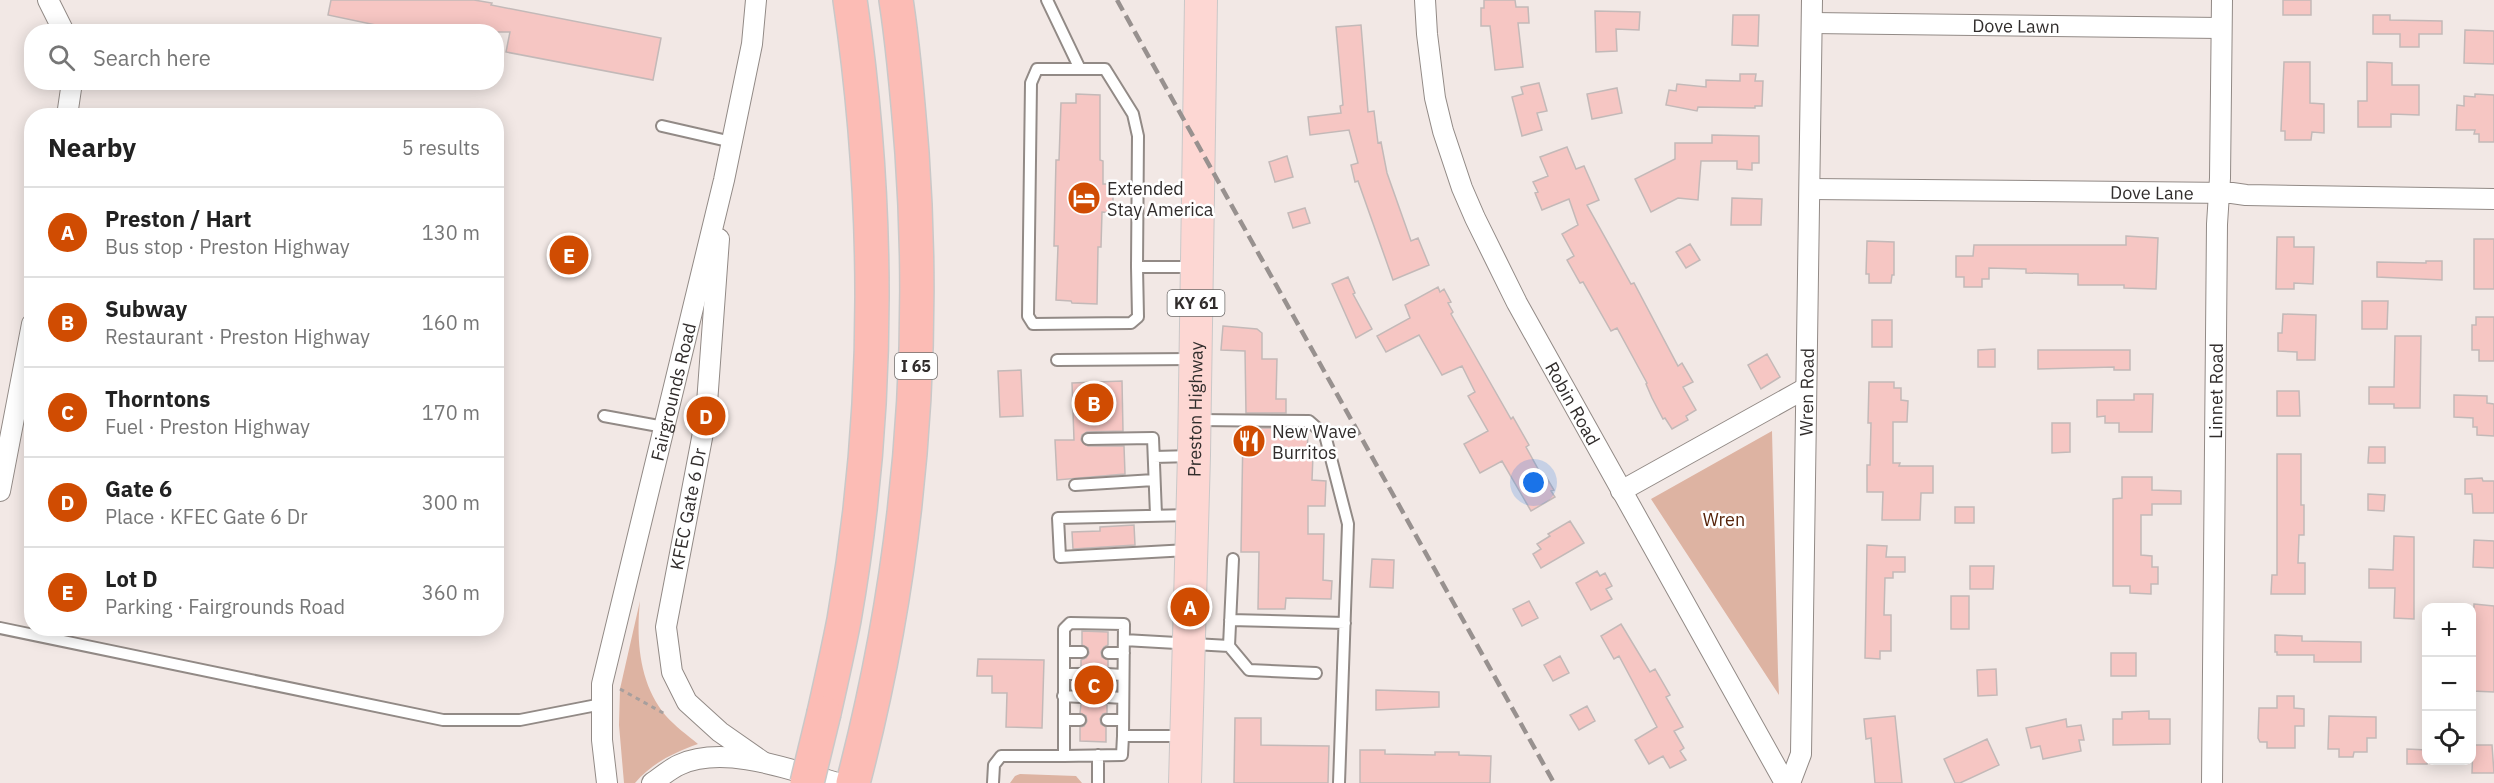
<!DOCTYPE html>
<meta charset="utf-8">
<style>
:root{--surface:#fff;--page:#f2f2f2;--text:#222;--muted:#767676;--line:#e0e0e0;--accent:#d04c02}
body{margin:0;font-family:"IBM Plex Sans",sans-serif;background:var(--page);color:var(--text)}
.controls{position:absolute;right:18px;bottom:18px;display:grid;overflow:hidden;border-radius:12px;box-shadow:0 3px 15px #0003}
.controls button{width:54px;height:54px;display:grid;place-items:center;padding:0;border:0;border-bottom:2px solid var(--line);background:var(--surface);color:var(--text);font:30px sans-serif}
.you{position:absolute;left:1534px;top:483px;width:21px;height:21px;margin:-15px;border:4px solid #fff;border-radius:50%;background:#1a73e8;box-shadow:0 0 0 9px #1a73e833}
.badge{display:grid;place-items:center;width:39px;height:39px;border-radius:50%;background:var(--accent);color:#fff;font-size:20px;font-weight:700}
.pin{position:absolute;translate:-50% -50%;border:3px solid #fff;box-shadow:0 2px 6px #0006}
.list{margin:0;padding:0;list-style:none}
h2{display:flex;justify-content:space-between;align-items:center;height:78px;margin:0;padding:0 24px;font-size:26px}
h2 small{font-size:20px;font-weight:400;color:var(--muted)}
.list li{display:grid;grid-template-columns:39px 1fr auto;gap:18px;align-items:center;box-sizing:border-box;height:90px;padding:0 24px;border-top:2px solid var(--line)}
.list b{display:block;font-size:22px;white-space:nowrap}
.list p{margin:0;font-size:20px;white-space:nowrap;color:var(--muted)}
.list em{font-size:20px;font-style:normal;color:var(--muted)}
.icon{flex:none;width:33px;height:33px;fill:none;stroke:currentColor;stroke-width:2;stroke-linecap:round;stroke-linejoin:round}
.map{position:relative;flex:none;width:2494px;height:783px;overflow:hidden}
.search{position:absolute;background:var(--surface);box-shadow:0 3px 15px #0003;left:24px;top:24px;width:480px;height:66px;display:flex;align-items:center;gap:15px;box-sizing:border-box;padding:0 21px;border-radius:24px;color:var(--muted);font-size:22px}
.panel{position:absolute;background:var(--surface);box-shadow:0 3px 15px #0003;left:24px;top:108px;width:480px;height:528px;border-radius:24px}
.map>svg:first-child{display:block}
</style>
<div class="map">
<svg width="2494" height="783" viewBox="0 0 2494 783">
<rect width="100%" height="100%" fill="#f2e8e5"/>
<!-- green -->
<path fill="#ddb3a2" d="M1772,431L1778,672L1779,695L1651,499Z
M640,601C636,640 639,684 666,716C675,726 687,735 698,744C673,753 652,763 635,783H624L619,725L620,689Z
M1020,774L1076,776L1082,783H1010L1015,776Z"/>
<!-- building -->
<path fill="#f6c6c3" stroke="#c3b9b8" stroke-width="1.5" d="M331,0H474L492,3L491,5L661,38L653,80L506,52L510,32H409L328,15Z
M1484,0H1515L1516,7H1528L1529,23H1518L1523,67L1495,70L1490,26H1481V8H1484Z
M2283,0H2311V15H2283Z
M1595,11L1640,12L1639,30L1616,29L1617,51L1596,52Z
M1733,15H1759L1758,46L1732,45Z
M2373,15H2390V20L2442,21V34H2419V47H2400V34H2373Z
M1361,25L1368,112L1374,111L1378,143L1381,142L1387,173L1411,241L1418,238L1429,265L1393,280L1358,181L1355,182L1351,165L1358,163L1349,130L1310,135L1308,117L1341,113L1340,106L1343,105L1336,27Z
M2465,30L2494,31V64L2464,63Z
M2284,62H2310V103L2324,104V133L2312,132L2311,140H2285V131H2281Z
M2367,62L2392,63V85H2419V115L2391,114V127H2358V101H2367Z
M1740,74H1756L1755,81H1763L1762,106H1755V108L1698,107L1697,111L1666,105L1669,90L1676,91L1677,84L1706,87V80L1740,81Z
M1539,83L1547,111L1537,113L1542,130L1522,136L1512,97L1523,94L1521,87Z
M1617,88L1622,113L1592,119L1587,94Z
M1076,94L1100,95V160L1103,161V184H1113V213L1102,212L1101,247H1098L1097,304L1072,303L1071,301L1056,300L1058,246H1054L1056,160H1059L1061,103H1076Z
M2475,94L2494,95V142H2479V134H2474L2475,130H2456L2457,105L2464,106V96L2475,97Z
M1712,135L1759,136V163H1752V170L1737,169V161H1701L1698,200L1678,198L1651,212L1635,179L1675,159V143H1712Z
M1567,147L1576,169L1584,166L1599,200L1587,205L1631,284L1634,283L1678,366L1682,363L1693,382L1683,387L1696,410L1686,416L1688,420L1672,429L1665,418L1663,419L1652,398L1646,384L1647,383L1617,328L1611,331L1583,282L1580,283L1567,260L1574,256L1562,234L1578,225L1569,199L1542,210L1535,193L1538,192L1533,182L1548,176L1540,157Z
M1287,156L1293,177L1275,182L1269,162Z
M1732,198L1762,199L1761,225H1731Z
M1305,208L1310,223L1293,228L1288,213Z
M2126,236L2158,238L2156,289L2124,288V285H2078V274L2026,273V269L1989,268V279H1982V287H1964V277H1956V256H1973L1974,245H2126Z
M2277,237H2294V247H2314L2313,284L2294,283V289H2276Z
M2474,239H2494V289H2474Z
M1867,241L1894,242V275H1892L1891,283H1869V274H1866Z
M1690,244L1700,260L1686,268L1676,252Z
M2426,261H2442V280L2377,277V262L2426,263Z
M1348,277L1355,293L1353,294L1372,329L1356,338L1332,284Z
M1438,287L1440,292L1444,289L1451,302L1448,303L1453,312L1451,314L1511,419L1513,417L1529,445L1526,447L1542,476L1545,475L1554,490L1551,491L1555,497L1531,511L1502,461L1480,473L1464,444L1488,431L1468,396L1475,392L1462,366L1442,375L1419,335L1386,352L1377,336L1410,318L1405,305Z
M2362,301H2388L2387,329H2362Z
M2283,314L2316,315L2315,360H2297V352L2278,351V333H2282Z
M2476,317H2494V361H2479V350H2472V325H2476Z
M1872,320H1892V347H1872Z
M1223,326L1257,329L1262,333V359H1277L1276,399H1286V413H1246L1245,351L1221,350Z
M2395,336H2421L2420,408H2394V404H2369V387H2394Z
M1995,349V367H1978V350Z
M2038,350H2130V370H2114V367L2038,369Z
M1767,354L1780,377L1761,389L1748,365Z
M1021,370L1023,416L1000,417L998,371Z
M1122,381L1123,431L1087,432L1082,435L1081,440L1088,446H1124L1125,474L1057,480L1055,440H1074L1072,383Z
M1869,382H1894V388H1901V400L1908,401L1907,422H1893V463H1900L1899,466H1933V493H1921L1920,520H1882L1883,492H1867V465H1870L1871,423H1868Z
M2277,391H2299L2300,416H2277Z
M2134,394H2153L2152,432H2119V423H2105V416L2097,417V400H2134Z
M2454,395L2487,396V403L2494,404V436L2477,435V427H2473V418L2454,417Z
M2052,423H2070V452L2052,453Z
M1245,428H1286V432L1308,433L1307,455H1313L1312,480L1326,481L1325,506H1308V534H1324L1323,580L1332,581L1331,599L1286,598L1285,609H1258L1259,552H1241L1243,431H1245Z
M2369,447H2385V463H2368Z
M2277,454H2301V505H2304V535H2299L2298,563H2305V594H2271L2272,575H2277Z
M2122,477H2152V490L2181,491V504H2152V515H2141V555L2152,556V567H2158V584H2151V594L2130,593V586H2113V499L2122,498Z
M2482,478L2483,481H2494V513H2473L2472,494H2465V479Z
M2368,494L2385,495L2384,511L2368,510Z
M1955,507H1974V523H1955Z
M1570,521L1584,543L1541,568L1533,554L1541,549L1537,544L1550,536L1548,534Z
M1134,525L1135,545L1073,549L1072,532L1100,531V527Z
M2394,536L2414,537V619L2394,618L2395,588H2369V569L2393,570Z
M2474,540L2494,541V568L2473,567Z
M1867,545L1887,546L1886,557H1905V572H1893V578H1885L1884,615H1891V651H1880V659L1865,658Z
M1372,559L1394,560L1393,588L1370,587Z
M1970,566H1994L1993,589H1970Z
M1597,571L1600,576L1605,573L1612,586L1606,589L1612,599L1591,610L1576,583Z
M1951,596H1969V629H1951Z
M1529,601L1538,618L1522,626L1513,609Z
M2474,604L2494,606V692L2472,691Z
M1621,624L1650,672L1655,669L1670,695L1666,697L1683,727L1674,731L1684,748L1680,751L1686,760L1670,768L1663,756L1649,764L1635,740L1657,727L1619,656L1614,659L1601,636Z
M1082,631L1108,632V645L1104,647L1101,652L1102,657L1108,660V667L1101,669L1100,674L1102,680L1107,682V690L1101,692L1100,697L1102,703L1107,705V713L1103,714L1100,719L1101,724L1106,727V742L1080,741V727L1084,726L1087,721L1086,716L1080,713L1081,704L1087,702L1088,697L1086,691L1081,689V681L1085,680L1088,675L1087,670L1081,667V660L1086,658L1089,653L1088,648L1082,645Z
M2275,635L2302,636V641L2361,642V662H2314V655H2277V652H2275Z
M2111,653H2136V676H2111Z
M1560,656L1569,673L1553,681L1544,665Z
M978,659L1044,660L1042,728L1006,727L1007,693H992V676H977Z
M1996,669L1997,695L1978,696L1977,670Z
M1376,690L1439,692V707L1376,710Z
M2277,696H2294V708L2304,709V726H2295V748H2267V742H2260L2258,738L2259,708H2277Z
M1587,706L1595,721L1579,730L1570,715Z
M2149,711V719H2170V744L2113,745V719H2122V712Z
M1895,716L1902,783H1875L1871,738L1866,739L1864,719Z
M2329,716L2376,717V738H2367V752H2354L2353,757H2339V749H2328Z
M1235,718H1261V745L1329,746L1328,783H1234Z
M2066,719L2067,727L2081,725L2084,740H2079L2081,751L2043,759L2040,746L2031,748L2026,728Z
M1987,739L1999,765L1960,783H1955L1944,759Z
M2473,745H2492L2494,773H2472Z
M2407,749L2427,750V764H2407Z
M1360,750H1385V754L1435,755V752H1459V755L1491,756L1490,783H1360Z"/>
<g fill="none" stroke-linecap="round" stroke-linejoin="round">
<defs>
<path id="lane" d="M1047,0L1080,69
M662,126L732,142
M1137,267L1138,317L1131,323L1033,324L1028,316L1031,83L1037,69H1105L1133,114L1138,136L1137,267H1194
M1057,360L1192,359
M604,416L664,427
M1198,420L1309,421L1325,435L1348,524L1339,783
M1088,439L1153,438L1156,515
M1154,457L1193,456
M1075,485L1154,480
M1188,550L1060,557L1058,518L1191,515
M1230,620L1345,623
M0,628L443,720H520L602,704
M1124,640L1229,646L1249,670L1316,673
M1229,646L1233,559
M1064,652H1082
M1108,653H1124
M1064,674H1081
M1107,674L1123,675
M1063,696L1081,697
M1107,697L1123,698
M1064,720H1080
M1107,720H1123
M1123,736L1122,755L1064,756V629L1070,623L1124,624L1123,736H1183
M1098,755V783
M993,783L994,765L1001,756H1064"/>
<g id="street">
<path d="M48,0L64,32"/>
<path id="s1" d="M1425,0L1427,34L1435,98L1443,131L1462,188L1475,218L1517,303L1785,783"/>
<path id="s2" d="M1812,23L2220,28"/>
<path d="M67,116L72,82"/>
<path id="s3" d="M1810,189L2232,193L2246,195L2494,199"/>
<path d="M719,239L706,417L666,627L672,672L687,702L720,732L763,762"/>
<path d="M0,491L32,324"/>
<path d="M1621,491L1806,388"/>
<path id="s4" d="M607,783L602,740V684L724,180L752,44L756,0"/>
<path d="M652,783C661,777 670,769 679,765C724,744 792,770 837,783"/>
<path id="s5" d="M1790,783L1801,754L1812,0"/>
<path id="s6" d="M2212,783L2217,224L2220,178L2222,0"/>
</g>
<g id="primary">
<path id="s7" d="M1185,783L1194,455L1201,0"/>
</g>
<path id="highway" d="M824,713C831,682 838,651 844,620C880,416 880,205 850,0
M853,783C907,577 927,365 912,153C908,102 904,51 896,0"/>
</defs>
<!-- lane casing -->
<use href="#lane" stroke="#928a86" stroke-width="14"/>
<!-- street casing -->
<use href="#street" stroke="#928a86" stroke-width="22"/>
<!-- primary casing -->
<use href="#primary" stroke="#c9c8c8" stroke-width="34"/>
<!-- highway casing -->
<use href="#highway" stroke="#c9c8c8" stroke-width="36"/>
<!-- path -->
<path stroke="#a79f9d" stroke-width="3" stroke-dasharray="4.5 4.5" stroke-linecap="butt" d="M620,689L665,714"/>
<!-- lane -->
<use href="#lane" stroke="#fff" stroke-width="10"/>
<!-- street -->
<use href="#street" stroke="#fff" stroke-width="20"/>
<!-- primary -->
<use href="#primary" stroke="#fdd7d3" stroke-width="32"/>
<!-- highway -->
<use href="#highway" stroke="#fcbcb5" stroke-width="33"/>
<!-- rail -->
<path stroke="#98918f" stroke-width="4.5" stroke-dasharray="12 6" stroke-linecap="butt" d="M1117,0L1554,783"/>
<defs>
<path id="highway-bridge" d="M807,783L824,713"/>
</defs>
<!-- highway-bridge casing -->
<use href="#highway-bridge" stroke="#c9c8c8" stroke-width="36" stroke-linecap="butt"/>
<!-- highway-bridge -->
<use href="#highway-bridge" stroke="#fcbcb5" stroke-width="33"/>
</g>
<!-- icons -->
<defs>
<symbol id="hotel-disc" viewBox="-11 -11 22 22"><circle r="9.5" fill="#d04c02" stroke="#fff"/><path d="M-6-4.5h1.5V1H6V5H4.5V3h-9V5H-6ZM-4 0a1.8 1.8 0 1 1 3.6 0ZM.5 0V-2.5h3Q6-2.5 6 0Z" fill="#fff"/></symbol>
<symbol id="restaurant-disc" viewBox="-11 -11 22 22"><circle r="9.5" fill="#d04c02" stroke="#fff"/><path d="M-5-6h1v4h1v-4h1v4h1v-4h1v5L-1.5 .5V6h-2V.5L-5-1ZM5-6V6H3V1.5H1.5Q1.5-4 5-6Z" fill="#fff"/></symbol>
</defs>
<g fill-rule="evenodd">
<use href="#hotel-disc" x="1065" y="179" width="38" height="38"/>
<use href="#restaurant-disc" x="1230" y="422" width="38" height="38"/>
</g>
<g text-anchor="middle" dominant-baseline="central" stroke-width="5" stroke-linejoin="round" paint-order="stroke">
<!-- shield labels -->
<g fill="#fff" stroke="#6f6c6b" stroke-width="1.5">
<rect x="1167.5" y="290" width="57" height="26" rx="4.5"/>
<rect x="895" y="353" width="42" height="26" rx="4.5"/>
</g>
<g font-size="16" font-weight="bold" fill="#312d2c">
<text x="1196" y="303">KY 61</text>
<text x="916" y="366">I 65</text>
</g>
<!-- street labels -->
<g font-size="18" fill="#312d2c" stroke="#fff">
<text stroke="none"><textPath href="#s2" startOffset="204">Dove Lawn</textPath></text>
<text stroke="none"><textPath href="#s3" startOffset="342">Dove Lane</textPath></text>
<text stroke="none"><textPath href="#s4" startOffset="400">Fairgrounds Road</textPath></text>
<text stroke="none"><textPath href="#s6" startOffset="392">Linnet Road</textPath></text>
<text stroke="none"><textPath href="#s5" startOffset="393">Wren Road</textPath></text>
<text stroke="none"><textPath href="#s1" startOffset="435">Robin Road</textPath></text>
<text stroke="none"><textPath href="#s7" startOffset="374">Preston Highway</textPath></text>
<text transform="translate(688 509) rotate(-79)">KFEC Gate 6 Dr</text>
</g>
<!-- poi labels -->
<g font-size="18" fill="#312d2c" stroke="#fff" text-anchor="start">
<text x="1107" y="188">Extended<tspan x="1107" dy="21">Stay America</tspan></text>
<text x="1272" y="431">New Wave<tspan x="1272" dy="21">Burritos</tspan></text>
</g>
<!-- park labels -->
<g font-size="18" fill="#57230a" stroke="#fff">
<text x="1724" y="519">Wren</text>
</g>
</g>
</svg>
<div class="controls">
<button>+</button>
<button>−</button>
<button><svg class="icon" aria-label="locate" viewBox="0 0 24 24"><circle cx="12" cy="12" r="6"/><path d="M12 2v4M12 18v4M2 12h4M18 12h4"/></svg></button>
</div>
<div class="you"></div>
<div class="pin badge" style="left:1190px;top:607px">A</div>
<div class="pin badge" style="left:1094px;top:403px">B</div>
<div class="pin badge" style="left:1094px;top:685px">C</div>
<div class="pin badge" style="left:706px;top:416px">D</div>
<div class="pin badge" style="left:569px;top:255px">E</div>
<div class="search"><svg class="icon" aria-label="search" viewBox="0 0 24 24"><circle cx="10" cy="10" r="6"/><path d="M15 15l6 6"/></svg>Search here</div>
<section class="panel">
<h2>Nearby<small>5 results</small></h2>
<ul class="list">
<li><span class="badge">A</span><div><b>Preston / Hart</b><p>Bus stop · Preston Highway</p></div><em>130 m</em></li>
<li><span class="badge">B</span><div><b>Subway</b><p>Restaurant · Preston Highway</p></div><em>160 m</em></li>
<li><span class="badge">C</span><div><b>Thorntons</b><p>Fuel · Preston Highway</p></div><em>170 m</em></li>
<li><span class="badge">D</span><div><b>Gate 6</b><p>Place · KFEC Gate 6 Dr</p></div><em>300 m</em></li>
<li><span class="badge">E</span><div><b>Lot D</b><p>Parking · Fairgrounds Road</p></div><em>360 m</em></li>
</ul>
</section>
</div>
